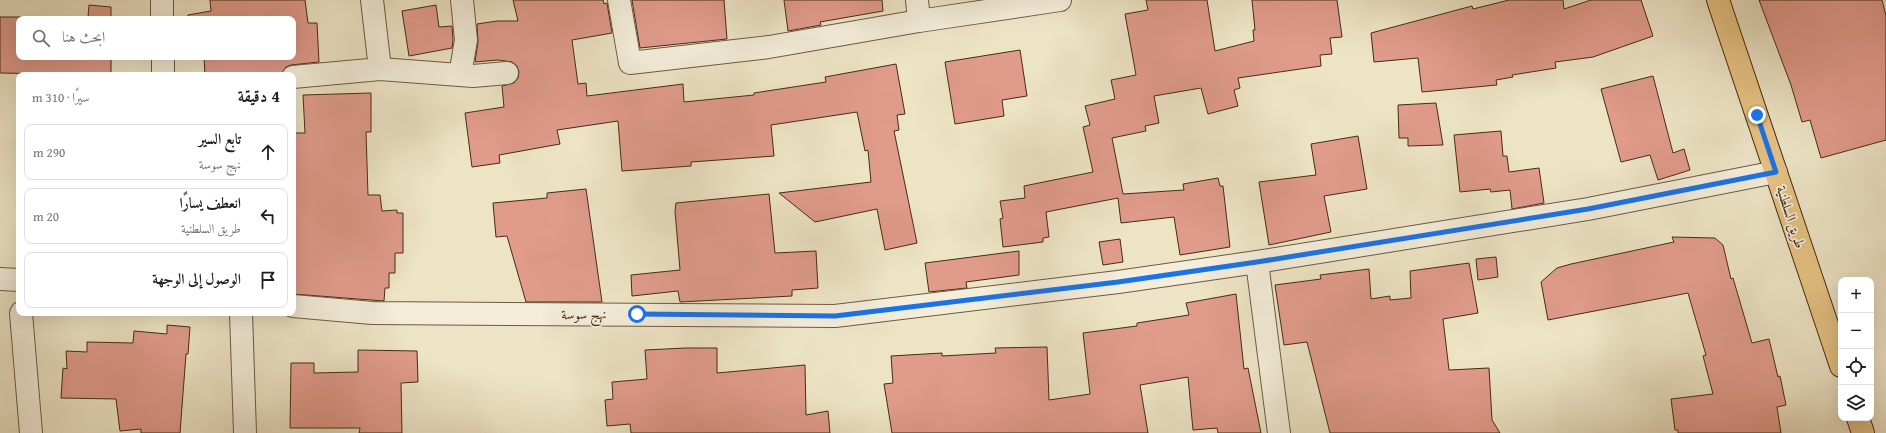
<!DOCTYPE html>
<html lang="ar">
<meta charset="utf-8">
<style>
:root{--surface:#fff;--page:#f2f2f2;--text:#202124;--muted:#757577;--line:#e0e0e0}
body{margin:0;font-family:"Gentium Book Plus",Amiri,serif;background:var(--page);color:var(--text);direction:rtl}
.controls{position:absolute;right:12px;bottom:12px;display:grid;overflow:hidden;border-radius:8px;box-shadow:0 4px 16px #0002}
.controls button{width:36px;height:36px;display:grid;place-items:center;padding:0;border:0;border-bottom:1px solid var(--line);background:var(--surface);color:var(--text);font:20px sans-serif}
.stop{position:absolute;width:12px;height:12px;margin:-9px;border:3px solid #1a73e8;border-radius:50%;background:#fff}
.stop.end{background:#1a73e8;border-color:#fff;box-shadow:0 1px 4px #0008}
.list{margin:0;padding:0;list-style:none}
h2{display:flex;justify-content:space-between;align-items:center;height:52px;margin:0;padding:0 16px;font-size:17px}
h2 small{font-size:13px;font-weight:400;color:var(--muted)}
.list li{display:grid;grid-template-columns:26px 1fr auto;gap:12px;align-items:center;box-sizing:border-box;height:56px;margin:0 8px 8px;padding:0 8px;border:1px solid var(--line);border-radius:8px}
.list b{display:block;font-size:15px;white-space:nowrap}
.list p{margin:0;font-size:13px;white-space:nowrap;color:var(--muted)}
.list em{font-size:13px;font-style:normal;color:var(--muted)}
.icon{flex:none;width:22px;height:22px;fill:none;stroke:currentColor;stroke-width:2;stroke-linecap:round;stroke-linejoin:round}
.map{position:relative;flex:none;width:1886px;height:433px;overflow:hidden;direction:ltr}
.search{position:absolute;background:var(--surface);box-shadow:0 4px 16px #0002;left:16px;top:16px;width:280px;height:44px;display:flex;align-items:center;gap:10px;box-sizing:border-box;padding:0 14px;border-radius:8px;color:var(--muted);font-size:15px}
.panel{position:absolute;background:var(--surface);box-shadow:0 4px 16px #0002;left:16px;top:72px;width:280px;height:244px;border-radius:8px;direction:rtl}
.map>svg:first-child{display:block}
</style>
<div class="map">
<svg width="1886" height="433" viewBox="0 0 1886 433">
<rect width="100%" height="100%" fill="#ede4c6"/>
<filter id="stains"><feTurbulence type="fractalNoise" baseFrequency=".005" numOctaves="4"/><feColorMatrix values="0 0 0 0 .2 0 0 0 0 .09 0 0 0 0 .02 0 0 0 .5 -.17"/></filter>
<radialGradient id="worn" r=".72"><stop offset=".6" stop-color="#630" stop-opacity="0"/><stop offset="1" stop-color="#630" stop-opacity=".3"/></radialGradient>
<!-- building -->
<path fill="#e09b8b" stroke="#452c12" d="M210,0H305L308,23H317L319,62L291,65L286,67L281,75H205L204,57H293V19H188V15L211,11Z
M513,0H603L604,4L607,3L612,33L572,40L578,84L586,83L587,96L683,84L684,102L754,95V93L826,82L825,77L896,64L905,114L897,115L899,130L894,131L917,243L885,250L877,209L815,222L779,193L871,182L868,150L865,151L857,112L771,125L774,156L691,162V166L622,171L618,121L557,130L560,144L499,155L500,163L472,167L465,113L504,107L502,86L514,83L518,78L519,72L517,66L512,62L498,60L475,62L478,42L477,24L497,21H518Z
M632,0H724L727,39L640,48Z
M784,0H882L883,11L820,22L821,25L788,31Z
M1146,0H1207L1215,51L1254,41L1253,30H1255L1252,0H1337L1342,37L1330,38L1332,54L1320,55L1321,66L1238,78L1240,88L1234,90L1238,106L1208,114L1201,88L1154,96L1159,123L1145,126L1146,131L1112,138L1123,194L1184,190L1183,184L1218,178L1220,186H1223L1230,247L1180,255L1174,217L1121,223L1118,198L1046,212L1049,237L1043,238V242L1003,247L1000,219L1003,218L1000,201L1025,198L1024,186L1093,172L1083,127L1090,125L1085,106L1115,99L1111,80L1136,75L1125,14L1148,10Z
M1509,0H1563L1564,9L1591,0H1641L1653,36L1593,57L1555,62L1556,68L1512,75L1513,77L1496,80L1497,85L1422,92L1418,58L1374,62L1371,33L1472,6L1473,9Z
M1759,0H1882L1886,16V140L1821,158L1810,120L1802,122L1791,85Z
M89,5L111,7V19H19V57H111V75L0,73V17H88Z
M436,5L439,27L452,26L453,40L452,48L409,56L402,11Z
M1020,50L1027,96L1002,100L1004,116L955,124L945,62Z
M1653,76L1673,153L1684,149L1690,170L1658,180L1650,155L1621,162L1601,89Z
M371,93V132H366L368,195H380L382,211L397,210V213H403V253H395V273H389V288H385L384,301L293,294V203H295L293,133H305L303,95Z
M1436,103L1443,145L1408,146V138H1399L1398,105Z
M1501,131L1503,156H1507L1509,172L1539,168L1544,203L1512,209L1510,190L1491,192L1490,189L1460,192L1454,135Z
M1358,136L1367,189L1324,196L1331,232L1269,245L1259,182L1316,175L1311,144Z
M586,189L602,302H526L507,236L496,237L493,203L547,198V193Z
M769,194L775,253L816,251L818,288L792,290V296L680,302L678,291L632,296L631,275L680,270L675,211L676,203Z
M1672,237L1715,238L1723,245L1731,279L1733,278L1752,343L1769,339L1778,377L1780,376L1786,405L1777,407L1781,433H1678V430H1675L1671,399L1713,394L1703,356L1706,355L1688,293L1548,320L1541,282L1557,268L1571,264L1674,242Z
M1120,239L1123,262L1103,265L1099,242Z
M1019,251V275L966,282L967,288L929,292L925,263Z
M1496,257L1498,277L1478,280L1476,259Z
M1469,263L1478,313L1443,319L1449,370L1489,368L1492,420L1500,433H1330L1307,342L1284,345L1275,285L1321,279L1320,275L1369,269L1371,299L1390,296V300L1411,298L1410,271Z
M1236,294L1244,369L1248,368L1261,433H1218L1217,428L1193,430L1188,377L1140,385L1148,433H892L884,384L893,383L891,356L942,353V356L996,353L995,348L1047,347L1049,400L1090,394L1083,333L1137,326V323L1189,315L1186,303Z
M167,325L190,327L188,354H186L180,433H141V429L120,431L116,399L61,398L63,368L67,369L66,351L87,352V342L133,343L134,331L167,334Z
M686,348H717V373L805,365L806,415L828,411L830,433H631L630,424L607,426L605,400L613,399L612,382L647,379L645,350Z
M358,350L417,351L418,382L401,383L402,433H359L360,428H290L291,363H314V373L358,372Z"/>
<g fill="none" stroke-linecap="round" stroke-linejoin="round">
<defs>
<path id="minor" d="M162,0V19
M619,0L630,63L769,47L919,21L1060,0
M917,0L919,21
M163,57V75
M380,69L473,76L507,73
M460,75L466,40L462,0
M293,77L380,69L372,0
M1257,262L1279,433
M0,279L19,280
M293,306L372,313L835,316L1118,282L1257,262L1588,209L1776,172
M21,313L31,433
M241,313L245,433"/>
<path id="major" d="M1718,0L1841,366
M1858,418L1863,433"/>
</defs>
<!-- minor casing -->
<use href="#minor" stroke="#6f5a3f" stroke-width="24"/>
<!-- major casing -->
<use href="#major" stroke="#452c12" stroke-width="24"/>
<!-- minor -->
<use href="#minor" stroke="#f3edda" stroke-width="22"/>
<!-- major -->
<use href="#major" stroke="#e6c283" stroke-width="22"/>
</g>
<g fill="none" stroke-linecap="round" stroke-linejoin="round">
<!-- route -->
<path stroke="#1a73e8" stroke-width="5" d="M637,314L835,316L1118,282L1257,262L1588,209L1776,172L1757,115"/>
</g>
<g text-anchor="middle" dominant-baseline="central" stroke-width="3.5" stroke-linejoin="round" paint-order="stroke">
<!-- street labels -->
<g font-size="14" fill="#452c12" stroke="#f3edda">
<text transform="translate(1791 217) rotate(72)">طريق السلطنية</text>
<text x="584" y="314">نهج سوسة</text>
</g>
</g>
<rect width="100%" height="100%" filter="url(#stains)"/>
<rect width="100%" height="100%" fill="url(#worn)"/>
</svg>
<div class="controls">
<button>+</button>
<button>−</button>
<button><svg class="icon" aria-label="locate" viewBox="0 0 24 24"><circle cx="12" cy="12" r="6"/><path d="M12 2v4M12 18v4M2 12h4M18 12h4"/></svg></button>
<button><svg class="icon" aria-label="layers" viewBox="0 0 24 24"><path d="M12 4l9 5-9 5-9-5zM3 14l9 5 9-5"/></svg></button>
</div>
<div class="stop" style="left:637px;top:314px"></div>
<div class="stop end" style="left:1757px;top:115px"></div>
<div class="search"><svg class="icon" aria-label="search" viewBox="0 0 24 24"><circle cx="10" cy="10" r="6"/><path d="M15 15l6 6"/></svg>ابحث هنا</div>
<section class="panel">
<h2>4 دقيقة<small>سيرًا · 310 m</small></h2>
<ul class="list">
<li><svg class="icon" aria-label="ahead" viewBox="0 0 24 24"><path d="M12 20V5M6 11l6-6 6 6"/></svg><div><b>تابع السير</b><p>نهج سوسة</p></div><em>290 m</em></li>
<li><svg class="icon" aria-label="left" viewBox="0 0 24 24"><path d="M17 20v-9H6M10 6l-5 5 5 5"/></svg><div><b>انعطف يسارًا</b><p>طريق السلطنية</p></div><em>20 m</em></li>
<li><svg class="icon" aria-label="arrive" viewBox="0 0 24 24"><path d="M6 21V4h12l-3 4 3 4H6"/></svg><div><b>الوصول إلى الوجهة</b></div></li>
</ul>
</section>
</div>
